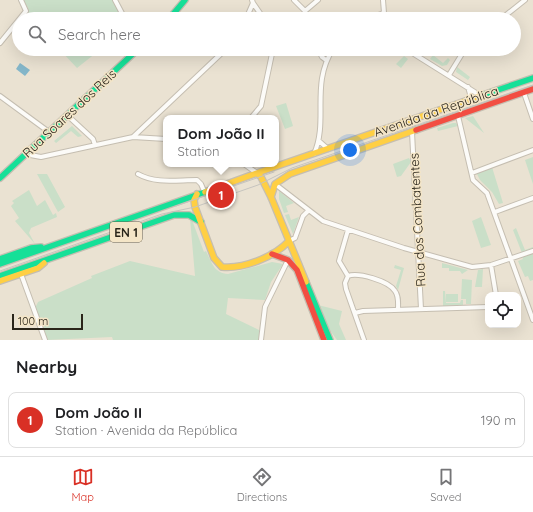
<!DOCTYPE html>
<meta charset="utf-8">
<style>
:root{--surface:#fff;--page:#f2f2f2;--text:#202124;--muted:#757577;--line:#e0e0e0;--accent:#d93025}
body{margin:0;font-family:Quicksand,sans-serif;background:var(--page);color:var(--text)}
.controls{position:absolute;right:12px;bottom:12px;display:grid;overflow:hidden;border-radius:8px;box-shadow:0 4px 16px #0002}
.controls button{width:36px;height:36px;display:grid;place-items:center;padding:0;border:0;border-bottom:1px solid var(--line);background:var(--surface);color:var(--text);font:20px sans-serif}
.scale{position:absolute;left:12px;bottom:10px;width:71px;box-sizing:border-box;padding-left:4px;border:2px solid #2a251a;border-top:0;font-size:11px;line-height:14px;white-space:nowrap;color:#2a251a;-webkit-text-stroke:3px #f4e5c7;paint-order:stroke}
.you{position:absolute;left:350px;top:150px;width:14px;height:14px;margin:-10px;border:3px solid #fff;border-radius:50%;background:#1a73e8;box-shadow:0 0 0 6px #1a73e833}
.badge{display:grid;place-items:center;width:26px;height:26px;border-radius:50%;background:var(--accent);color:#fff;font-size:13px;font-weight:700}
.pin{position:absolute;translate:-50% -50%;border:2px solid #fff;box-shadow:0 1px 4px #0006}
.popup{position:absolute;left:163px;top:115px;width:116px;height:52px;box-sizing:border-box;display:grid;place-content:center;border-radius:8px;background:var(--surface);filter:drop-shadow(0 1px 3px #0005);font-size:13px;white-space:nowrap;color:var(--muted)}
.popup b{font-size:15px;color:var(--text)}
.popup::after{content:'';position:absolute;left:50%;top:100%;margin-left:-8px;border:8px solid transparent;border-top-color:var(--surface)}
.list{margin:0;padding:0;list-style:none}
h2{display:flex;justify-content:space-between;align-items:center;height:52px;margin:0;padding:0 16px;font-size:17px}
h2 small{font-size:13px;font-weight:400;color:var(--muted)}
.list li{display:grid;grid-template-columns:26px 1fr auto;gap:12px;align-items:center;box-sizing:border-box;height:56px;margin:0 8px 8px;padding:0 8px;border:1px solid var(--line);border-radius:8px}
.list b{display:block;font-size:15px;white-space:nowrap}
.list p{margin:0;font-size:13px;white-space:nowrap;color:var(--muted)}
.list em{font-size:13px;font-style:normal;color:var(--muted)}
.icon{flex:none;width:22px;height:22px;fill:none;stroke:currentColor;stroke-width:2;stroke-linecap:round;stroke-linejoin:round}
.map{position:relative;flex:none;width:533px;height:340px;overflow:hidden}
.search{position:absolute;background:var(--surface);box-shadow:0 4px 16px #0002;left:12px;right:12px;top:12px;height:44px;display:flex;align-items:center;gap:10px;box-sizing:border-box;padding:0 14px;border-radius:22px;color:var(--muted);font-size:15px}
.sheet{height:116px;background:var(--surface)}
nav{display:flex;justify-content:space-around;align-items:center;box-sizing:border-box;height:56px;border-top:1px solid var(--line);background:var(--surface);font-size:11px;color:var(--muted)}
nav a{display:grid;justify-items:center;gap:2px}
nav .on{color:var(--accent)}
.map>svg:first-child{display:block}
</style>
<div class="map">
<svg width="533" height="340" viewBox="0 0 533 340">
<rect width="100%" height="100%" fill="#eae2d2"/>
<!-- green -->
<path fill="#cadfc8" d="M23,0H113L123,19H33L27,13L28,8Z
M59,49H101L77,68Z
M433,55L443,63L448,58L450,60L447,65L442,66L430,59Z
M404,56L408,59L401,68L396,64Z
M457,67L470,77L468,80L456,72Z
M286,103L293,126L285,129L276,106Z
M473,116L484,133L465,118Z
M453,123H456L458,126L438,131L437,128Z
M72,126L82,136L78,137L71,131L56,143L54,141Z
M533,157V184L525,160Z
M409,158L411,162L401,176L397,177L393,164Z
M492,167L503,203L499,204L492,192L480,180L477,174L478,172Z
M37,174H47L65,207L58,212Z
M29,190L37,206L45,200L53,215L56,213L57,217L31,228L29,233L35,244L15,221L19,218L11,206L14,203L12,201Z
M279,191L294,203L286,206L288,212L284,213L279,199Z
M289,214L291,220L299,217L293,234L285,215Z
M481,217L491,245L481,248L472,221Z
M190,218L192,220L204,252L206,251C212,263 214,273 228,274L272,262L283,264L271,282L265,300L228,298L226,314L261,331L260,340H113L112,337L47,340L35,308L38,302L92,278L91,276L130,261L195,276Z
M516,228L525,250L533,247V249L522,253L513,230Z
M533,252V280L530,281L528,276L525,277L518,261L523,259L522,256Z
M442,263L468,270L462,274L460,271H449V268H442Z
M395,265L404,268L398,290L396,286L401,270L394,268Z
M483,269L482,287H475L478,270Z
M462,279L472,280L471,304H466V299H461Z
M443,291H445L446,303H460L461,300H463V305L443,306Z
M446,294H458V302H446Z
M318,305L342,311L339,324L346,340H337L326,325Z"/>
<!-- water -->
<path fill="#84b6c9" d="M20,63L30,70L25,76L16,69Z"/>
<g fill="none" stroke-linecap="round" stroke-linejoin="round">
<defs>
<path id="street" d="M115,0L125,19
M294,0L305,11L318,0
M383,0L384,13L387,19
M253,3L264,19
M305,11L306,19
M246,19L253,3L252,0
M366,19L384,13
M501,19L525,0
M0,43L26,11L21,0
M318,49L322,57L326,60
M406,49L481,96
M449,75L465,49
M468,87L470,94L469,100
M524,93L533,119
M0,96L49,132
M67,115L93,139L95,145
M458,116L473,180L487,193L533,320
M251,118L261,106L273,49
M412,132L421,309
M133,137L226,49
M319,141L328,149
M25,154L41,157L133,137L166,139
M314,154C329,120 310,85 333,49
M244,164L257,173
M472,173L533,150
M138,174C156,184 176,180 197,180L201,184L204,191
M275,184L323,221L404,248L472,267L491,265L533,251
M495,212L533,198
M348,230L339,261L348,276
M289,241L295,238L303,216L308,211
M491,265L496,295
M21,274L45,340
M355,313L363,311L488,307
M261,340L265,307L288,260
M364,340L346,289L345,283L348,276C358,272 389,281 395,291C399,296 398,303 398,310"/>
<path id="fast" d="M169,19L185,0
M480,96L533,78
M0,178L138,49
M0,259L31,248L41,247
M0,264L205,192
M0,276L174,215H189L201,222
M306,282L330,340"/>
<path id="slow" d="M257,173L480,96
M205,192L257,173L261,177L271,197L306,282
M197,194L194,200L195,207L214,258L222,267C244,269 274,257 289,241
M271,197L275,184L290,174L416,130
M0,281L38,268L44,263"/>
<path id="jam" d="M416,130L533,89
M272,254L288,260L297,270L324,340"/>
</defs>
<!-- street casing -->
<use href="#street" stroke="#c5beb1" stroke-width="6"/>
<!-- fast casing -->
<use href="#fast" stroke="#c5beb1" stroke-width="8"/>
<!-- slow casing -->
<use href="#slow" stroke="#c5beb1" stroke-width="8"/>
<!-- jam casing -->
<use href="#jam" stroke="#c5beb1" stroke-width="8"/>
<!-- street -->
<use href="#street" stroke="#fcfbf8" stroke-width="4"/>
<!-- fast -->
<use href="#fast" stroke="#16e098" stroke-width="5.5"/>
<!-- slow -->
<use href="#slow" stroke="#ffcf43" stroke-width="5.5"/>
<!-- jam -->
<use href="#jam" stroke="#f24e42" stroke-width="5.5"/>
<!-- tram -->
<path stroke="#c6c4bf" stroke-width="1" d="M176,206L274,172
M0,271L162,214L195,207L258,185L292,168L533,85"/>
</g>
<g text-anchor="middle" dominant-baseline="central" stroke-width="3" stroke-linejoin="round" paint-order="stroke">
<!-- shield labels -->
<rect fill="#f4e5c7" stroke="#675f4e" stroke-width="1" x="110" y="222" width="32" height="20" rx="3"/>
<g font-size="12" font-weight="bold" fill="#2a251a">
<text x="126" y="232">EN 1</text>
</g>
<!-- street labels -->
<g font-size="13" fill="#2a251a" stroke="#f4e5c7">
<text transform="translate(436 111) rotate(-19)">Avenida da República</text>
<text transform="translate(69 113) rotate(-43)">Rua Soares dos Reis</text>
<text transform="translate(417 220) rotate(-93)">Rua dos Combatentes</text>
</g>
</g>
</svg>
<div class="controls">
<button><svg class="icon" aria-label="locate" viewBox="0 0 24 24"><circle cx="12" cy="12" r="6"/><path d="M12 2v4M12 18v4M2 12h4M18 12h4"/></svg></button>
</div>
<div class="scale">100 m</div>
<div class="you"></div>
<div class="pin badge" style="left:221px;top:195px">1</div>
<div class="popup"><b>Dom João II</b>Station</div>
<div class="search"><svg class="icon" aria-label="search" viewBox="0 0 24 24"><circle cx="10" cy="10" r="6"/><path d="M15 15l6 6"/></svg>Search here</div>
</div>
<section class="sheet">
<h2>Nearby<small></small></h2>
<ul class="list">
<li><span class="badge">1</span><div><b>Dom João II</b><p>Station · Avenida da República</p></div><em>190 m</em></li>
</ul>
</section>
<nav>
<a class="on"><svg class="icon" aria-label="map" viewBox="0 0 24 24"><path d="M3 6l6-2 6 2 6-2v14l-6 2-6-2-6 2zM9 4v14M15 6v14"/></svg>Map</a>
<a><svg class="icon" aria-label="directions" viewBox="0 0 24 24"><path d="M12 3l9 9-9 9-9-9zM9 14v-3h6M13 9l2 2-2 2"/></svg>Directions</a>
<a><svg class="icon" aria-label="saved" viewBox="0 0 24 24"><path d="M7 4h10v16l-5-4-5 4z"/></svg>Saved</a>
</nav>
